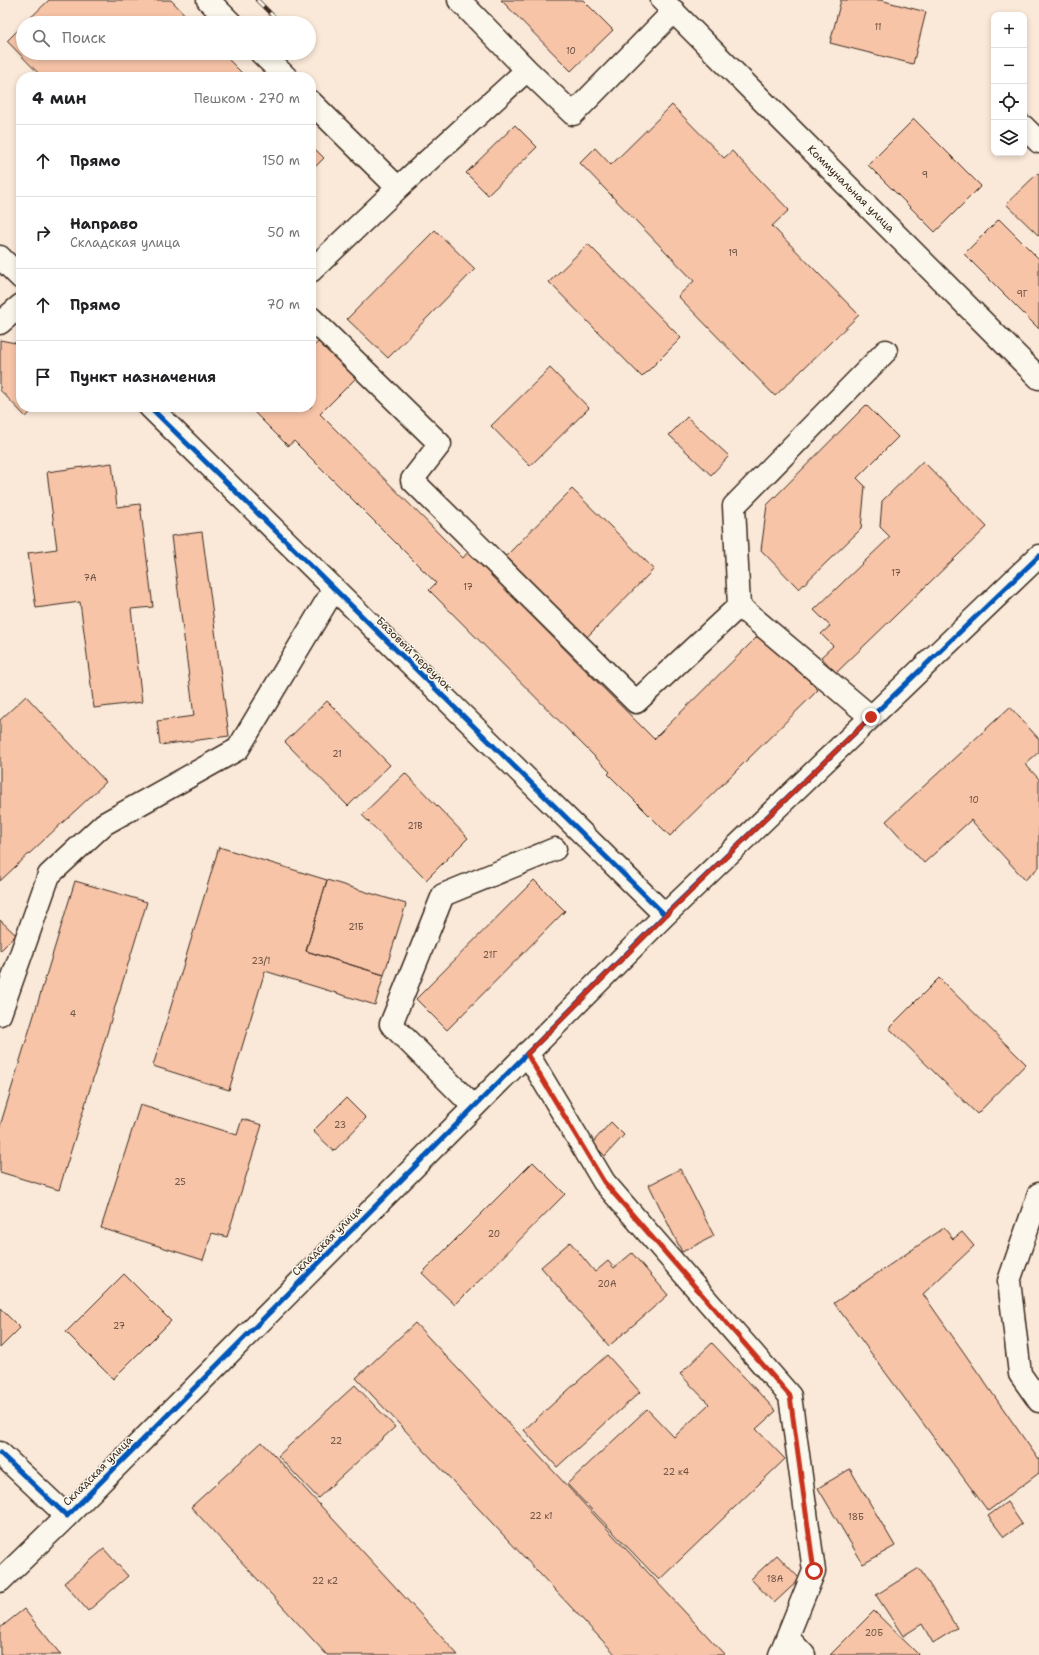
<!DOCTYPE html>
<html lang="ru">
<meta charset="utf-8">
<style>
:root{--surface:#fff;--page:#f6f6f6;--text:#202124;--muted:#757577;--line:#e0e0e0}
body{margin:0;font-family:"Shantell Sans",sans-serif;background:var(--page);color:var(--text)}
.controls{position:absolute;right:12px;top:12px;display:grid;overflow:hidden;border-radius:8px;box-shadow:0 2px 6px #0003}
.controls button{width:36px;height:36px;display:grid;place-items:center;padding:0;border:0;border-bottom:1px solid var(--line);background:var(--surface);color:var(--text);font:20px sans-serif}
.stop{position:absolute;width:12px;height:12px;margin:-9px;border:3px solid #c8321e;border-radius:50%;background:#fff}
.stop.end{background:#c8321e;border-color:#fff;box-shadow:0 1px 4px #0008}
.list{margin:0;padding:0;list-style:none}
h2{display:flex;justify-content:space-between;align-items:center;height:52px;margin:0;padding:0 16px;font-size:17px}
h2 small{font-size:13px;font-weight:400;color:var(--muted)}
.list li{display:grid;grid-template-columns:26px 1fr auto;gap:12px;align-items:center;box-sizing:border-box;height:72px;padding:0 16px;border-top:1px solid var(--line)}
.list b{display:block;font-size:15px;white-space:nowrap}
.list p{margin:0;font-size:13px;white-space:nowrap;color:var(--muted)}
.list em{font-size:13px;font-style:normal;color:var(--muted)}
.icon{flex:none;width:22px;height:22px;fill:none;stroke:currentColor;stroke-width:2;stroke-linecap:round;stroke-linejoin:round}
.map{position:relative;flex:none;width:1039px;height:1655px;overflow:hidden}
.search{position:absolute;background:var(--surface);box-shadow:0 2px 6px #0003;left:16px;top:16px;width:300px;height:44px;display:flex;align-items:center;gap:10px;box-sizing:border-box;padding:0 14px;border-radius:22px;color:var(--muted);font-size:15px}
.panel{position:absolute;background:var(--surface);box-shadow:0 2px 6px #0003;left:16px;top:72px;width:300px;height:340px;border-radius:16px}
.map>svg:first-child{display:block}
</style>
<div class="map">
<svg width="1039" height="1655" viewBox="0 0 1039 1655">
<rect width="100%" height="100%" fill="#fae8d8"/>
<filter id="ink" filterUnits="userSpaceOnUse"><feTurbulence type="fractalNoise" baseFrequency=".025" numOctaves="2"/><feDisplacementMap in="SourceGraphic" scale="8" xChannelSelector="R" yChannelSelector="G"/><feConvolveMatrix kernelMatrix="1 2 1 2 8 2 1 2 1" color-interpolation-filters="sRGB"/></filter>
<g filter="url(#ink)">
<!-- building -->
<path fill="#f7c4a8" stroke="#3b2a1e" d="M49,0H171L193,23H25Z
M501,0H583L613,30L571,71Z
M841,0H880L926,12L913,64L830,43Z
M23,25V53H222L246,77H42L7,41Z
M672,105L724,158L732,151L789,210L772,226L859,315L775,396L678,296L694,281L580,163L595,148L611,165Z
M914,119L981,186L935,232L868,165Z
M515,125L537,147L488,195L466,173Z
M311,145L324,158L311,171Z
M1038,173L1039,174V236L1006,204Z
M999,219L1039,259V329L964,254Z
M435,230L475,269L388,358L347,319Z
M588,244L681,338L642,377L549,282Z
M322,338L359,375L320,414L463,558L468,552L654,739L761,633L818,690L670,836L608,774L610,772L429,590L436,583L294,441L288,446L251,409L253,407H311V349Z
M0,340L21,344V407H36L26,417L0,390Z
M550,368L589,408L530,466L491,426Z
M866,405L898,437L857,478L865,486L861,529L799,589L761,550L767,505Z
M687,417L729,456L711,475L669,435Z
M923,461L987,527L836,673L821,657L833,646L821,634L830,626L814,610L890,537L880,527L882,501Z
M112,463L117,507L140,504L153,607L131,609L142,702L94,708L80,602L36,608L28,553L57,549L47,472Z
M572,489L654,569L587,637L506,556Z
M202,532L229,736L160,745L157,721L194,716L171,536Z
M26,696L106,782L0,881V720Z
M327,701L390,765L348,806L285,742Z
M1010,707L1039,739V752L1025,764L1039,779V867L1025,880L971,820L924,863L886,821Z
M405,773L468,838L426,880L362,815Z
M219,847L327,880L306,951L384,975L375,1005L265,971L229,1090L153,1066Z
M327,880L406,904L384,975L306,951Z
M534,880L565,911L447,1030L416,999Z
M75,881L147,902L59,1190L0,1172V1126Z
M0,920L16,935L0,951Z
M939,978L1026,1064L977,1114L889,1028Z
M346,1098L366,1118L334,1151L313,1131Z
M140,1105L237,1135L242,1119L262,1125L227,1237L212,1233L203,1260L101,1228Z
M611,1122L624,1135L605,1156L592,1143Z
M533,1162L565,1194L455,1305L422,1273Z
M680,1169L714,1236L682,1252L649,1185Z
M944,1228L953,1239L962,1232L974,1246L923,1294L1039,1460V1473L988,1511L834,1303Z
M570,1242L595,1272L608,1261L614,1268L632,1253L668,1295L609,1346L541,1267Z
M124,1274L171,1321L113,1379L66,1332Z
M0,1308L20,1328L0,1348Z
M415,1323L725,1655H616L356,1378Z
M712,1343L776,1411L756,1429L785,1459L659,1580L567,1484L647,1409L674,1437L709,1404L680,1374Z
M607,1355L640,1392L557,1467L524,1430Z
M355,1385L395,1427L318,1498L278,1456Z
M262,1442L458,1655H327L191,1507Z
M850,1469L895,1546L863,1564L818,1488Z
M1007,1502L1022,1524L1004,1537L988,1516Z
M104,1549L128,1576L88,1611L64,1583Z
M777,1555L800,1579L774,1603L751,1579Z
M919,1568L957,1628L933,1643L922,1624L903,1636L876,1595Z
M24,1609L61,1655H0V1628Z
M874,1611L919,1655H830Z"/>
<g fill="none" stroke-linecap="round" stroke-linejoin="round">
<defs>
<path id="minor" d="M208,0L231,23
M459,0L527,70
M662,0L1039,378
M261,53L286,77
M311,102L398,188L527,70L573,114L674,11
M1024,127L1039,142
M0,257L21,278
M311,271L398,188
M311,318L440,444L412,480L636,702L739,606L871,717
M0,323L21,305
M150,407L665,915
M739,606L734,506L886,351
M0,1014L49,875L104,824L238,749L334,589
M527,1053L604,1182L790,1396L814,1571L780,1655
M474,1107L391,1024L443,895L555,849
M1039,1194L1009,1281L1020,1374L1039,1401
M0,1453L67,1516L665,915L1039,556
M0,1581L67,1516
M788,1638L804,1655"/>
</defs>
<!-- minor casing -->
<use href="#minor" stroke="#3b2a1e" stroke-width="25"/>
<!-- minor -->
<use href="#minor" stroke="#fbf7ec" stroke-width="22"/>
<defs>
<path id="rail" d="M257,0L280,23"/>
</defs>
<!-- rail casing -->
<use href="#rail" stroke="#3b2a1e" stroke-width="4.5"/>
<!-- rail -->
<use href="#rail" stroke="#fbf7ec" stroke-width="3" stroke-dasharray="9" stroke-linecap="butt"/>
<defs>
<path id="cycleway" d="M150,407L665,915
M0,1453L67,1516L665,915L1039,556"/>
</defs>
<!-- cycleway casing -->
<use href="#cycleway" stroke="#fbf7ec" stroke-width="8"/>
<!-- cycleway -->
<use href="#cycleway" stroke="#0057b8" stroke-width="5"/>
</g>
</g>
<g fill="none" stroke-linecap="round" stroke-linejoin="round" filter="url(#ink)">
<!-- route -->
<path stroke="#c8321e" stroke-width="5" d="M814,1571L790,1396L604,1182L527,1054L666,915L871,717"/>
</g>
<g text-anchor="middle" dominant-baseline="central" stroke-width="3" stroke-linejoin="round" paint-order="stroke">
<!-- number labels -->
<g font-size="9" fill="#6a5040">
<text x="878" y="27">11</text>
<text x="571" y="51">10</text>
<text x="925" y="175">9</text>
<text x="733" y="253">19</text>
<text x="1022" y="294">9Г</text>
<text x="896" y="573">17</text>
<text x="90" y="578">7А</text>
<text x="468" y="587">17</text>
<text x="337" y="754">21</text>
<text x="974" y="800">10</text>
<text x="415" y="826">21В</text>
<text x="356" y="927">21Б</text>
<text x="490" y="955">21Г</text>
<text x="261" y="961">23/1</text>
<text x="73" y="1014">4</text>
<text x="340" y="1125">23</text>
<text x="180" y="1182">25</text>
<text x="494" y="1234">20</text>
<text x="607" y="1284">20А</text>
<text x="119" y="1326">27</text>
<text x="336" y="1441">22</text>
<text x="676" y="1472">22 к4</text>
<text x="541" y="1516">22 к1</text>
<text x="856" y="1517">18Б</text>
<text x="775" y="1579">18А</text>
<text x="325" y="1581">22 к2</text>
<text x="874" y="1633">20Б</text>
</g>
<!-- street labels -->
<g font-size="11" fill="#3b2a1e" stroke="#fbf7ec">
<text transform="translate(851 189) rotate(45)">Коммунальная улица</text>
<text transform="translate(414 654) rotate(44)">Базовый переулок</text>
<text transform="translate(327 1241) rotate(-45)">Складская улица</text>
<text transform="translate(98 1471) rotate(-45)">Складская улица</text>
</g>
</g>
</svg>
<div class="controls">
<button>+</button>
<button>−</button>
<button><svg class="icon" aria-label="locate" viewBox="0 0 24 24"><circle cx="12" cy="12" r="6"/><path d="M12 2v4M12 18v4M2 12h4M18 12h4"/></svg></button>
<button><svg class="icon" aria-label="layers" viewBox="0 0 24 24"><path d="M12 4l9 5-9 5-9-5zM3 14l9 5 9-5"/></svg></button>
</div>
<div class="stop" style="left:814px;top:1571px"></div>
<div class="stop end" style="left:871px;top:717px"></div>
<div class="search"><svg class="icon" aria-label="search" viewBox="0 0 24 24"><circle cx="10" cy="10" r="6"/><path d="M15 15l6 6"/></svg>Поиск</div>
<section class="panel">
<h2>4 мин<small>Пешком · 270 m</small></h2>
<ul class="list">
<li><svg class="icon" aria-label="ahead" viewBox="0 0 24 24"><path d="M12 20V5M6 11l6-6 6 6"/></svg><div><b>Прямо</b></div><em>150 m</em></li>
<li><svg class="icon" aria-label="right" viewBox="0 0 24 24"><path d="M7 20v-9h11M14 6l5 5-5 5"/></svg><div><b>Направо</b><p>Складская улица</p></div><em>50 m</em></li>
<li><svg class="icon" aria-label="ahead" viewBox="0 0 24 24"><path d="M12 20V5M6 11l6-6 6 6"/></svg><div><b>Прямо</b></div><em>70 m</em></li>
<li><svg class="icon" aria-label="arrive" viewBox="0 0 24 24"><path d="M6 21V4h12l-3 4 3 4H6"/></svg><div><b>Пункт назначения</b></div></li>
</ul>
</section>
</div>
